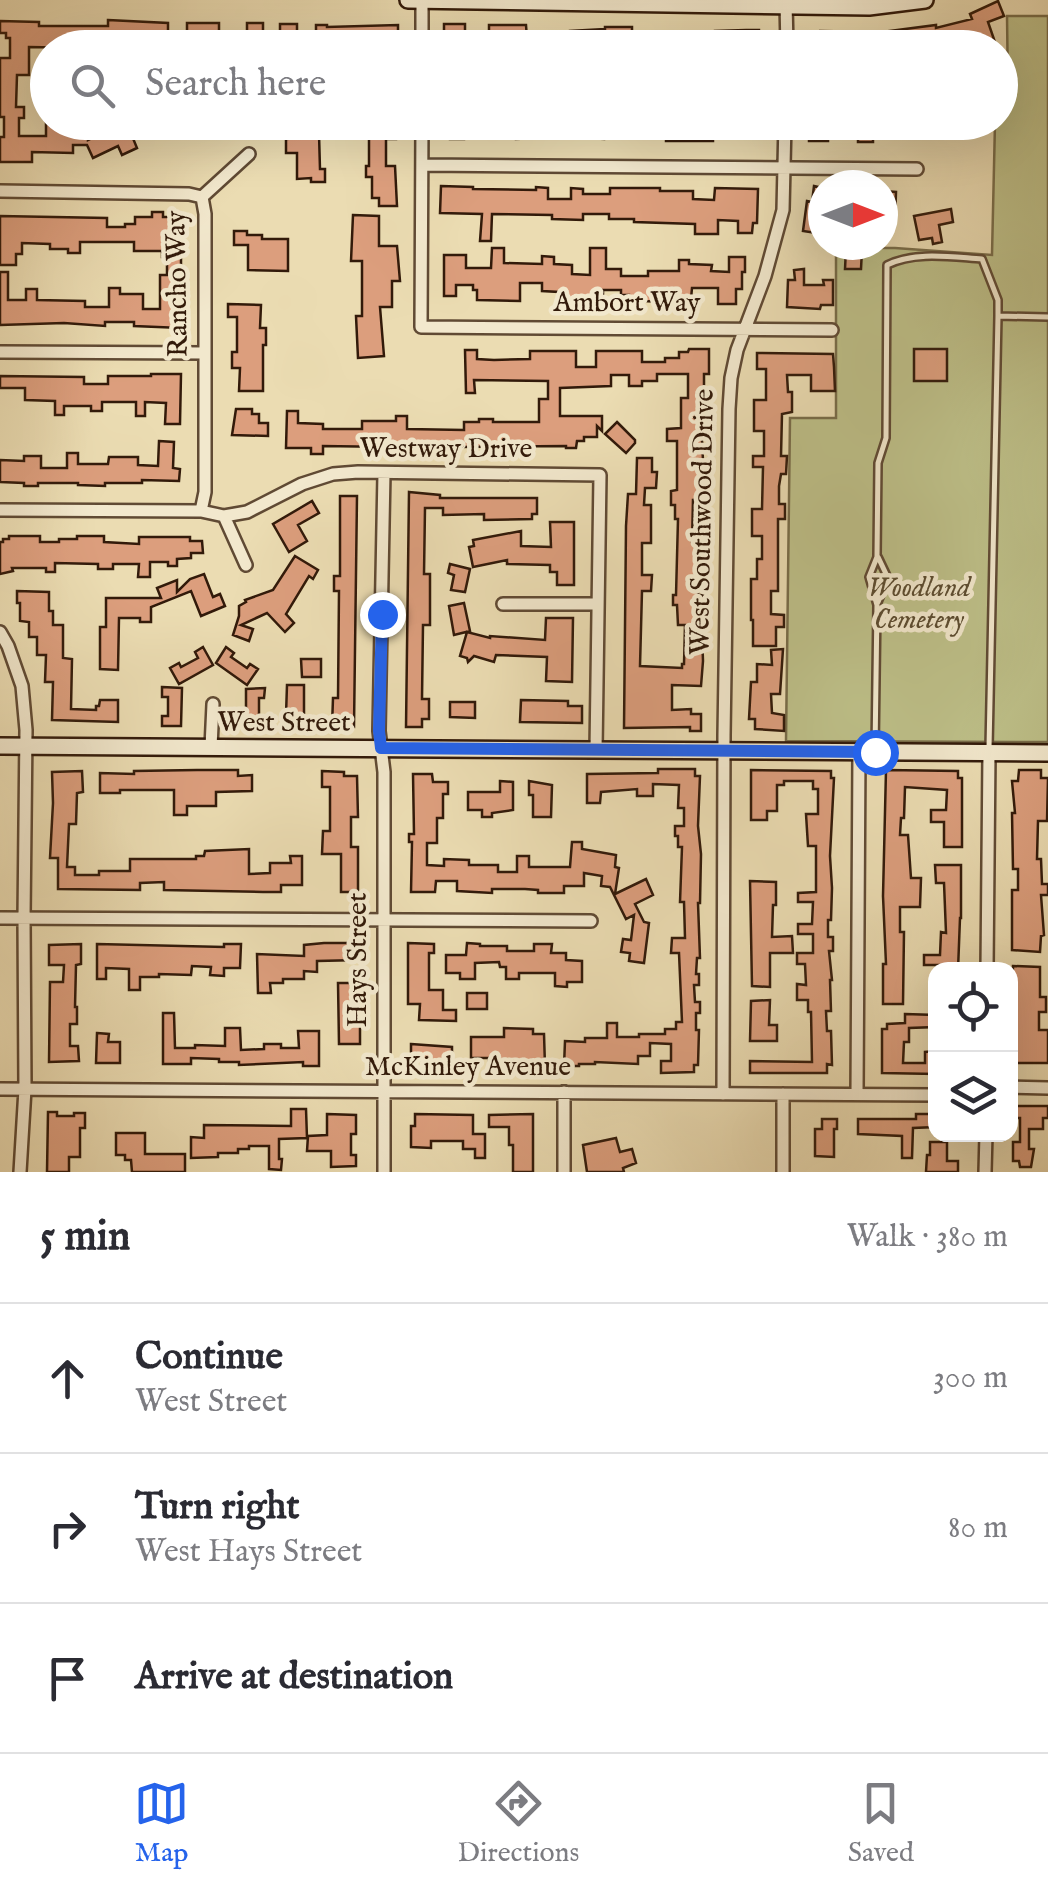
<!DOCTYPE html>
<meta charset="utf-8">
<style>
:root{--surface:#fff;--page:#f7f7f7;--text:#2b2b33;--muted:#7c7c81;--line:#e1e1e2;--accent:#2563eb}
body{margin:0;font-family:"IM FELL English",serif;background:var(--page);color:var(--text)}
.controls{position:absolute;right:30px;bottom:30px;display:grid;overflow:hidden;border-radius:20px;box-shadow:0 10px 40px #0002}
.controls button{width:90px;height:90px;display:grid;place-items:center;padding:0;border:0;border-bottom:2px solid var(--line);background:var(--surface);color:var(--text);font:50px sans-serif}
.compass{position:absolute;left:808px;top:170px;width:90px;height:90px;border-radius:50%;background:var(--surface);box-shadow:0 10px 40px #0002;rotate:90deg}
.stop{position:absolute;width:30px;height:30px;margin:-22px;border:8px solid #2563eb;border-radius:50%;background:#fff}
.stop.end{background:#2563eb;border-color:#fff;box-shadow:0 2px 10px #0008}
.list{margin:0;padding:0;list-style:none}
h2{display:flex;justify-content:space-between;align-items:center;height:130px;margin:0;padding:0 40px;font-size:42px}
h2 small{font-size:32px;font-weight:400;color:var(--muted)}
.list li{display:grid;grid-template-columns:65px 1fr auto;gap:30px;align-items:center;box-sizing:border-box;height:150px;padding:0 40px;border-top:2px solid var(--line)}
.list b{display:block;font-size:38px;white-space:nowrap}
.list p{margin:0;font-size:32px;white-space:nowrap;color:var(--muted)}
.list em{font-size:32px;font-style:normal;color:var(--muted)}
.icon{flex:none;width:55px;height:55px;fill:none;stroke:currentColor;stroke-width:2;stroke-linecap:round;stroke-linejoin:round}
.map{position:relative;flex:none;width:1048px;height:1172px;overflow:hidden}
.search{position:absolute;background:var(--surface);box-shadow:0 10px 40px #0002;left:30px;right:30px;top:30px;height:110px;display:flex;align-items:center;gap:25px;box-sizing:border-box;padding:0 35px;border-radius:55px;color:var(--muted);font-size:38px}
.sheet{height:580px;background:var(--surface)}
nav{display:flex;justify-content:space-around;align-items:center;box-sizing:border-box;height:140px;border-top:2px solid var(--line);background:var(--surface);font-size:28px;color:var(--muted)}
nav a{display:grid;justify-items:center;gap:5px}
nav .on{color:var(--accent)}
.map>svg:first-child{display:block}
</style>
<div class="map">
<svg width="1048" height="1172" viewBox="0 0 1048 1172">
<rect width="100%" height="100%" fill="#ebdcb2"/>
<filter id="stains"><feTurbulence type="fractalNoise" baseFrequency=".002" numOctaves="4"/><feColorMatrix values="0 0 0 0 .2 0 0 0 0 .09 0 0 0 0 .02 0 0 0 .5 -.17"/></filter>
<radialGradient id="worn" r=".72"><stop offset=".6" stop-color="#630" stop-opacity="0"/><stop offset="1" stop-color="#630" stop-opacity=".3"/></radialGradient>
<!-- green -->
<path fill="#bdbf88" stroke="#786c49" stroke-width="2.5" d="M1007,16H1048V742L786,741L790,418H836V248H895L992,255L995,123L1000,122L1001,89L1008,90Z"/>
<!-- building -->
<path fill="#dc9e7d" stroke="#321a0a" stroke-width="2.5" d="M998,1L1004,16L988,22L997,48H982L981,45L973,48H807V34H819L820,31L882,32L936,25V28L972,19L970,14Z
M108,20L168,23V34H187V23H219V39H247V23H263V48H107V40H86V48L29,47V75H17L16,107H24V118H19V136H46V122H75V126L88,127V140L107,131L106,122H124V133L130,131L137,148L122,155L118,146L93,158L87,145H73V153L32,152V162H0V137H4V117H0V58H10V38H6V33H0V21L39,22V26H108Z
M280,24H297V32H316V25H327V27L398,25V48H280Z
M444,24H465V33L489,34V25H526L527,39H552V35H570V31L605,29V27H632V35H680V32H695L694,48H444Z
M746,30H759L760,48H715V31Z
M365,122L396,124V139H386V166H395L397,206H379V198H372V177H366V166H369V138H365Z
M445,122H604V139L566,137L516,139V136H493V131L464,132V139H450V134H444Z
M628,122H732V131H713V141H666V135L627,134Z
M809,122H907V132H892V136H873V142H858V135L828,136V141H809Z
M298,134H319L320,169H325V182H311V178L297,179V153H286V139L298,138Z
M441,186L473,187V189L536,190V187L548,188V199H571V188L583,189V194H610V188H660V191H693V199L714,200L715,188L758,189L757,223H753L752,233H738V221L718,220V234H695V224L634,222V219H609V214H583V220L552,219V215L492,214L491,241H480L482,214L440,213Z
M814,186L823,188V234L803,231L807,201L812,202Z
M883,191L896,192L895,221H883Z
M951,209L953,222L939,225L942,242L933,244L932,238L919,240L914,216Z
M152,212H163V217H181V328L134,326V322H105V326L64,323L0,325V272H8V300H26V289H37V300L85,301V307H109V288H120V294H143V309H160V275H167V257H162V251H134V242H80V253H68V249H50V244L22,243V254H16V265H0V216L107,218V227H125V224H135V217H152Z
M353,215L379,216V246H397L400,281H392V307H380L384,356L358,358L356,316H362V261H351Z
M234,231H247V235H262V239H288V271L248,270V245H234Z
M492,248H504V263L542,264V256L554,257V264L572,265V274L590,275V248H606V269H621V276H648V271H679V260H689V264L712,265L711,271L729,272V257H745V272H742V289H736V304H718V288H692L691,299H678V292H659V302L629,300V295H621V290H603V297L590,296V301H558L559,292L542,291V283H520V301L477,300V290H473V285H456V296H444V255H466V268H491Z
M846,249H862L861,269H845Z
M804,269V285H824L823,280H833V305H821L820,309L787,307L788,280H795L794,270Z
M228,304L261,305L260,328H266V345H263V391H239L240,368H232V352H237V317H228Z
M689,349H709V374H704V400H708L706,432L703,433L702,441L705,499L693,500L692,542H704L703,570H698V595H703V607H698V631H702L703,661L701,686L672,685V710L691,709V714H701V731H690V727L624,728L626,526L628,494H636L637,458H652V472H657L656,488H645L644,505H651V543H642V575H652L651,591H642L640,666L682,668V664H684L685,625H678L677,605H673V595H676L678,519H675V505H671V491L677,490V441H667V429L681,428V398H688V374H657V381H642V386H629V375H611V386L560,388V416H602V431L597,426V437H584V441H577L576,448H566V446L458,447L429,445H392V447L323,446V454H311V448H286L287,411H298V423L323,424V429H362V421H396V416H407V429L464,430V422H479V419H493V422H539V399H548V381L474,380L475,393H466L465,350H477V359L494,360L530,359V351H576V367H596V351H642V362H665V358H679V352H688Z
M914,349H947V381H914Z
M757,353L833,354L834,367L835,391H811V375H787L788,392H792V412L782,414L781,456H787L786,474H781L779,486V504H785V519H778V591H771V614L784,615V627H776V646H753V620H751V579H757V559H762V536H752V509H762L763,467H753V456H764V431H754V400H766V369H757Z
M151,374H181L180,424H165L166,403L145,402V416H136V402H102V411H91V406H64V415H55V401L25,400V388H0V376L84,377V384H108V376H151Z
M236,409H252V414H259V423H268V436L232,435Z
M617,422L635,440V443L626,453L605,434Z
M159,441L174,442L173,468L180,469L179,481L142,480V483H105V486L78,485V483H38V486H24V483L0,482V460L24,461V456H41V468H67V453H78V464H108L109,457H138V465L158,466Z
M409,492L440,495V498H537V514H532V519L484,520V514L443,515V508H425L424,574H430V625H423L422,699H429V719H422V727H406Z
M340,496H357L354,727H332L333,698H338L339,591H334V576H340Z
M312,501L319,513L298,525L307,541L289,552L273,524Z
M550,522H574V585H557V572H550V565L507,564V560L473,567L469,547L474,546L473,540L521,531V546L551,547Z
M9,536H40V542H59V539H77V536H104V542L139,544V537H190V541H202L203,553H191V558L177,559V566H168V562H150V577H138L139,564H113V569H98V564L55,563V572H46V568H12L13,571L0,574V542H3V539H9Z
M295,556L318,570L313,579L309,576L286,614L294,623L285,632L267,613L241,625L253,629L249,641L233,635L239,616V606L246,602L245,600L273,590Z
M450,564L470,569L465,592L451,590L454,575L448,573Z
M204,574L213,597L220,594L225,606L201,616L191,591L151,607V622H140V618H119L118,670L100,669V627H106V598H161L157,588L177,580V592L190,579Z
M17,591L49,592V611H53V625H63V658L72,659L71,709L96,710V706H99L100,700H118V722L52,720L53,682H45L46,655H37V637H29V622L20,621V603H17Z
M464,603L470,631L454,635L449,606Z
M546,618H573L572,682L546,681L547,657L496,655L494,662L474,656L468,662L467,658L460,656L467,632L490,638V636L545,640Z
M203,647L213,665L179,684L170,668L179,663L181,667L198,658L195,652Z
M226,647L234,653L231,657L247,668L250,664L258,669L247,685L216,663Z
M783,649L780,694H771L772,713L784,715V731L755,729V719H749L751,682H757V664L772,665L771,650Z
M301,659H321V677H302Z
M287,685H304V715H286Z
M162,687L182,688L181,726H162V716H168V697H162Z
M265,688L264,698H259V717H264V726H246V689Z
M521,700L568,701V706H582V723L520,722Z
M450,702H475V718L450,717Z
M658,769H695V776H700L698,826L701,854L700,903H698L700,958H697L696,974H699V985H694L695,1002H700V1013H696V1030H699L698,1065H694V1072L661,1073V1061H671V1044L650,1043V1056H638V1064L595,1062V1064H579V1066H564L565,1041L585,1042V1038H607V1023H617V1037H639V1034H665V1029H676V1022H682L679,953H671L672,938H685L684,902H680L682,847H678V836H675V826H684V808H678L679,785L653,784V796H637V789L601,792L600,803H587V774L658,773Z
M197,770H238V776L252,775V791L216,792V806H187V815H174V790H120V793H100V773L134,774V771Z
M751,770L831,771V778H834L830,856L832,888L831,920H828V937H833V951H829L832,980H830L831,1011H826L827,1031H831L832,1065L827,1064V1073H750V1061L812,1062L811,1012H808V1000H797V984L806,985L805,964H797V953H813V934H798V924H812L813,902H798V893L816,892V846H808L806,814H818V789H813V781H784V785H777V811H767V820H751Z
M886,770L958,771V778H962V847H944V822H931V810H946L947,790L905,787L904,818H901L900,835H908L911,878H921L920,907H900V932H904L903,1004H883V964H886L883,896Z
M1019,770H1041V778H1048L1047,821H1038L1037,859H1041L1042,884H1048V895H1041L1044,935L1041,936L1040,952L1012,950V890H1018V869H1013L1012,813H1015L1012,781H1018Z
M82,771L83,792L77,793L76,824H69L67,867H75V875H99V871H130V859H196V856H204L205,851L249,849V874L270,873V863H291L290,856H302V885H281V892H263L164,890V882L140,883V890L58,889V858H50L53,803L52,772Z
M322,771L344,772V776H357L358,817H351V847H358V892H341V854H322L323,831H330V787H322Z
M413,774H432L433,782H448V794H443V818H437V843H427V865L444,866V859L469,860V865H498V872H517V856H529V867H570L572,842H582V849L616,855L615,867L619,868L615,894L646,879L653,895L635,904L644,922L649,923L644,963L629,961L630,953L621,952L623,939L631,940L634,915L626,919L610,887L601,886L602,876L584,873V886H564V893H538V890L525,889H492V893L457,891V881H436L435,892H411L412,842H409V834H414Z
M500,781L513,782V810L492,813V817H482V810H468V792H500Z
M529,781L552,785L551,817H533V795H529Z
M935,865H961V918H960L958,970H941V965H924V955H940L941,932L946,933L944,883H936Z
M750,881L776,882V905H773L772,937L792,936L793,953H770V987L752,986Z
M324,943H359L360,960L317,961V972L304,971V979H283V983H270L271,993H258L257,954L304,956V945Z
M408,943L434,944V953H429V990H443V1010H456V1021L419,1020L420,1004H408Z
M467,943L480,944V946H507V951H534V944H552L551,953H566V960L582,961V982H567V987L555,986V973H519V979H506V967H500L499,962L475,963V979H460V973H446V955H466Z
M81,944V964L76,965L75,1007H77V1024H70V1046H78L79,1061L49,1062L50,982H63L64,965H49V945Z
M97,944L224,947V944H241L240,968H224V976L210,975L211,967L192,966L191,975L159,974V977H140V990H129V969L106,968V979H97Z
M1013,966L1040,967V997H1046V1012H1039V1030H1048V1063H1010Z
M338,983H357L356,1025H360V1044H339Z
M467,993H487V1009H467Z
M770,1000L769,1025H777V1041H750L751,1001Z
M163,1013H174L175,1048H195V1045L225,1046V1028H240L241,1050L264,1049V1044H281V1048H299L298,1031H319V1066H303V1062L239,1065V1062H219V1059L191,1058V1064H163Z
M905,1014L936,1015V1027L909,1028V1042H904L903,1063H925V1052L936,1051V1074L882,1073V1029H887V1024L905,1023Z
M504,1028L533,1029V1034H544L545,1066L489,1067V1058H471V1037H504Z
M97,1033L109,1034L108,1042H120V1063H96Z
M411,1044L452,1047V1061L411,1060Z
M1012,1106H1048V1118H1043V1129H1029V1149H1034L1031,1167H1020L1019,1161H1013V1142H1020V1118H1012Z
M291,1109H306L307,1138L279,1139V1159H282L281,1170L269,1169V1146H249V1149H238V1153H218V1157L191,1158V1137L204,1138V1125L291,1126Z
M48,1112H57V1116H74V1113H85V1128H80V1157H69V1172H47Z
M327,1114L356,1115V1134H351V1155H356V1166L331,1167V1151H307L308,1136L327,1135Z
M415,1114L473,1115V1134H485V1158H475V1149H463V1141H431V1148L411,1147V1126H415Z
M533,1114V1172H513V1145H509V1127H489V1115Z
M916,1114H936V1127L913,1128L912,1158H902V1136L858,1134V1119H916Z
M822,1119H837V1129H834V1157L815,1156V1129H822Z
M116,1133H145V1154H185V1172H132L131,1160H125V1155H116Z
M616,1138L620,1152L632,1149L636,1163L623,1168L624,1172H587L583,1145Z
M930,1142H947V1161H958V1172H926L927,1155H930Z"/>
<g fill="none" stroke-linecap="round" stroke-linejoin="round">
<defs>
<path id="lane" d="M878,557L888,578L878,602
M989,748L998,316L1048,317
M875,751L877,605L869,577L877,557L878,463L886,438L887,265C915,251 951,257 982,259L998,300V316"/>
<path id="street" d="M786,2L787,48
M422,48V0
M422,122L421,327L832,330
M422,165L917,169
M0,191L189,194L202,197
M202,197L249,154
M0,352L205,353
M384,473L379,731L384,772V1172
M0,510L201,511L224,516L247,512L302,484L333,474L358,472L600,475L596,750
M201,511L205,492V214L202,197
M224,516L246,565
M503,604H598
M0,632L8,646L22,686L26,730L24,918L25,1089L20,1172
M211,747L213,704
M0,918L591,921
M987,969L989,753
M1010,1087L1048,1088
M0,1089L936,1095
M723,1094L724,735L729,409L731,378L737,350L765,276L783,210L785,122
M857,1094L859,752
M564,1172V1092
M783,1172V1094
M985,1172L986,1134"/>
<path id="secondary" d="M408,0L869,7L925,0
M0,746L1048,753"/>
</defs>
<!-- lane casing -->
<use href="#lane" stroke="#604a34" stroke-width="10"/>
<!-- street casing -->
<use href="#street" stroke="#604a34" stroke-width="16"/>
<!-- secondary casing -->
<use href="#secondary" stroke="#321a0a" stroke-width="20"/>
<!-- lane -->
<use href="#lane" stroke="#f2e8cd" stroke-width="5"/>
<!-- street -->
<use href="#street" stroke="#f2e8cd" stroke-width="11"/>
<!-- secondary -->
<use href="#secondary" stroke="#f2e8cd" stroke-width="15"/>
</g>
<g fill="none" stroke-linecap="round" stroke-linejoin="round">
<!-- route -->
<path stroke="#2563eb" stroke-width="12" d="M382,614L379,731L381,748L875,752"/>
</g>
<g text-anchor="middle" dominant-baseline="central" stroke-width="9" stroke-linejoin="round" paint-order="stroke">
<!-- street labels -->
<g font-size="28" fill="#321a0a" stroke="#f2e8cd">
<text transform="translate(178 284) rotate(-91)">Rancho Way</text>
<text x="627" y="303">Ambort Way</text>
<text x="446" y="449">Westway Drive</text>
<text transform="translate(703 522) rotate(-89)">West Southwood Drive</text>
<text x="284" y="723">West Street</text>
<text transform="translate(358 960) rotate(-90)">Hays Street</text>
<text x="468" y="1067">McKinley Avenue</text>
</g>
<!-- park labels -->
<g font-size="28" font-style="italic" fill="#5c4c30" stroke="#f2e8cd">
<text x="919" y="588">Woodland<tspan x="919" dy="32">Cemetery</tspan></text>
</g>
</g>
<rect width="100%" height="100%" filter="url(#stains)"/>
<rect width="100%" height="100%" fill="url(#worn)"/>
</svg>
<div class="controls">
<button><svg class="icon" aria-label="locate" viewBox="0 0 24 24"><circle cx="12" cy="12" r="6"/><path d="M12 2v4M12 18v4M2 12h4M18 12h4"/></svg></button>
<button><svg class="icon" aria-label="layers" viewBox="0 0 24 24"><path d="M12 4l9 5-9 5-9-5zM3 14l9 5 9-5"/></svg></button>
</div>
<svg class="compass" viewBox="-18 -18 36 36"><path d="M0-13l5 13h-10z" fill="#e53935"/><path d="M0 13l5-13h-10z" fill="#7c7c81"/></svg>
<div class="stop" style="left:875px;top:752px"></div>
<div class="stop end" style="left:382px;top:614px"></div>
<div class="search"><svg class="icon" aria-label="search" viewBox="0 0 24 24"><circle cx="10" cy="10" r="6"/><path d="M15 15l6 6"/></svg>Search here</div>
</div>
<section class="sheet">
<h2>5 min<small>Walk · 380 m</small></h2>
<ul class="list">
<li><svg class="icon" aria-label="ahead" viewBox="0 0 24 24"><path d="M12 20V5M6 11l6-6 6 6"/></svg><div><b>Continue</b><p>West Street</p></div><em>300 m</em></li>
<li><svg class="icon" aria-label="right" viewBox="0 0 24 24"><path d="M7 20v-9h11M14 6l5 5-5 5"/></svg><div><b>Turn right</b><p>West Hays Street</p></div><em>80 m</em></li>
<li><svg class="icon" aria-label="arrive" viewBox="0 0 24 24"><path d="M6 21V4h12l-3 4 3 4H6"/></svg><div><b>Arrive at destination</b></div></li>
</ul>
</section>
<nav>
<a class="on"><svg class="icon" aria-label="map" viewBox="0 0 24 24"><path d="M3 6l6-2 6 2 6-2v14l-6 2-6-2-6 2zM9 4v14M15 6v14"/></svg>Map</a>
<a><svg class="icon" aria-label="directions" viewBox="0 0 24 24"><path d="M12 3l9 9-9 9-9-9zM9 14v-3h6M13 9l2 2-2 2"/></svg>Directions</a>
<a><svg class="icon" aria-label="saved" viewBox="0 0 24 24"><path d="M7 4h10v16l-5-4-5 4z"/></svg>Saved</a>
</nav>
